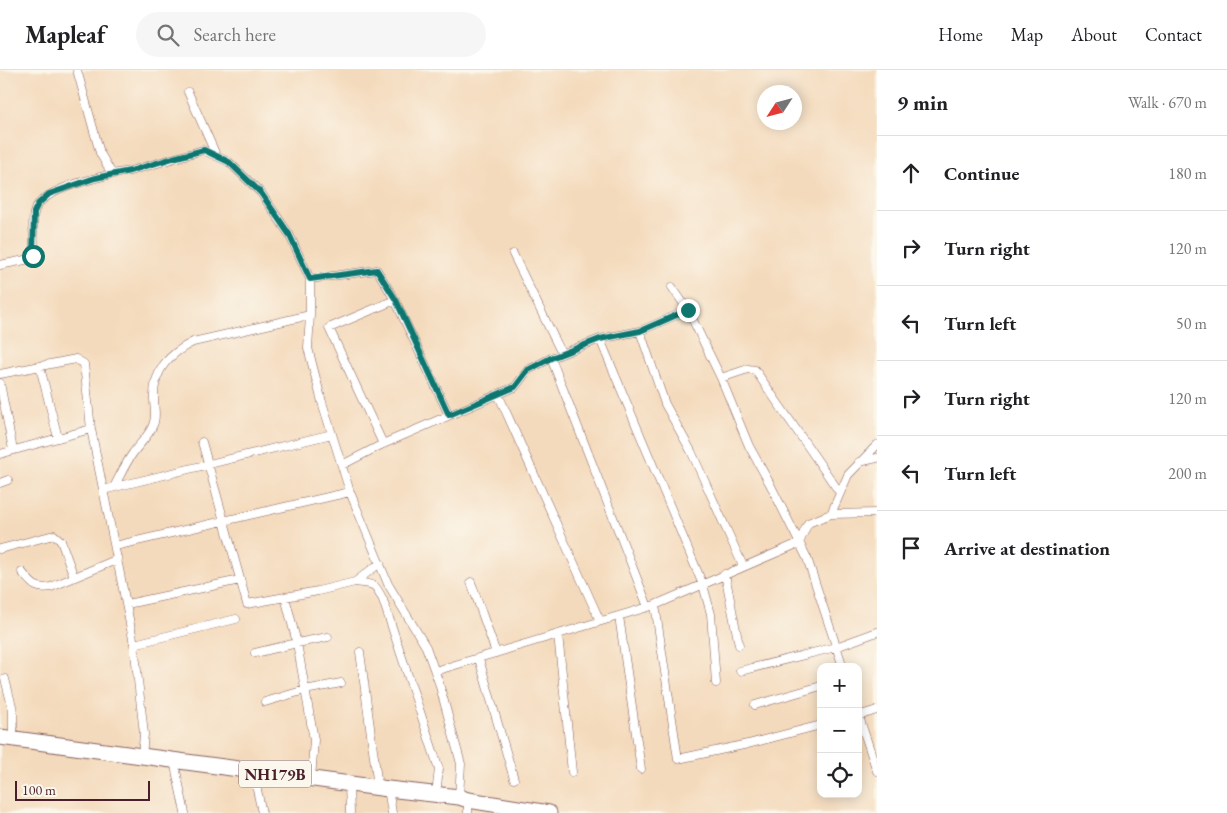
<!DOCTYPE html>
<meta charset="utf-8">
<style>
:root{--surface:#fff;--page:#f6f6f6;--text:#202124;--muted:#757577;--line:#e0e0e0}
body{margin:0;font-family:"EB Garamond",serif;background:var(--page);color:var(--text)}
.controls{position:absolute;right:15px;bottom:15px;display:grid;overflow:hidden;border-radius:10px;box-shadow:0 2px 12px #0003}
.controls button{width:45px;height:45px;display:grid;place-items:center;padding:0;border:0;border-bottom:1px solid var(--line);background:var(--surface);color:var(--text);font:25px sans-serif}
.compass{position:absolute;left:757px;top:15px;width:45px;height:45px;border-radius:50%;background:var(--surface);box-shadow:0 2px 12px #0003;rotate:234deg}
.scale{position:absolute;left:15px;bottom:12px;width:135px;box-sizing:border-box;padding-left:5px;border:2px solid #4a1f2b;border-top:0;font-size:14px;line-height:18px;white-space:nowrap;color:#4a1f2b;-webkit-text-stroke:4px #fbf7ec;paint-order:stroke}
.stop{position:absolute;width:15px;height:15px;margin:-11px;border:4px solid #0f766e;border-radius:50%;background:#fff}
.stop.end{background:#0f766e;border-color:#fff;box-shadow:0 1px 5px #0008}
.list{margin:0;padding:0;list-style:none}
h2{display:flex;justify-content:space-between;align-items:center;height:65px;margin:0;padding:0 20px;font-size:21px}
h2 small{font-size:16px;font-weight:400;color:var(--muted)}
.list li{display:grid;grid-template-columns:32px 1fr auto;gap:15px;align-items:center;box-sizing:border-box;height:75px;padding:0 20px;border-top:1px solid var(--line)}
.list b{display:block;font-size:19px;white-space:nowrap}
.list em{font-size:16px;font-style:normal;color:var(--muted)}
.icon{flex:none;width:28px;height:28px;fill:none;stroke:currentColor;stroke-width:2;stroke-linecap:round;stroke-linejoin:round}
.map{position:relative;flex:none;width:877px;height:743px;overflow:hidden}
header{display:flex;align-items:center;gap:30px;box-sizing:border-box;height:70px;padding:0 25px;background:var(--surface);border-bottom:1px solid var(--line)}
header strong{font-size:24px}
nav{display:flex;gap:28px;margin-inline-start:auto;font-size:18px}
.search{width:350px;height:45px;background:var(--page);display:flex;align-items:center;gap:12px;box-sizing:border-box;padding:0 18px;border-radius:28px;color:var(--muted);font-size:19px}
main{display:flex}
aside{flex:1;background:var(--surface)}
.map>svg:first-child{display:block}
</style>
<header>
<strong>Mapleaf</strong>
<div class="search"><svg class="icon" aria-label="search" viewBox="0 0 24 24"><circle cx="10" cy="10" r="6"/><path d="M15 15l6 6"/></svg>Search here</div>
<nav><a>Home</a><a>Map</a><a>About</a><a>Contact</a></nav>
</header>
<main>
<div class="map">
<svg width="877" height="743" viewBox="0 0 877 743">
<rect width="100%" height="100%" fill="#fbf7ec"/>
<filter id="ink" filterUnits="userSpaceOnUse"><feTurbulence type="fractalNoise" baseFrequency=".02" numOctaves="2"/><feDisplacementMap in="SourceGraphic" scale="10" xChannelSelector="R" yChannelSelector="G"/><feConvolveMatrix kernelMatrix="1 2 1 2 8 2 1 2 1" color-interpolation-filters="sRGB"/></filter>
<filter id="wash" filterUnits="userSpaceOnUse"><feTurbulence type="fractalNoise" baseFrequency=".0096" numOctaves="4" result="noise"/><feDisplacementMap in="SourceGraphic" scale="20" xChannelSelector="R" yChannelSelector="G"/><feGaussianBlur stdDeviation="1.12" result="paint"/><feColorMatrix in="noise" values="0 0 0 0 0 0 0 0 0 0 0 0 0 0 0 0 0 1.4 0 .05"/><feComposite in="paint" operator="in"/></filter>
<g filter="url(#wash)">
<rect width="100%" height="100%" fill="#f4dabc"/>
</g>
<g filter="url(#ink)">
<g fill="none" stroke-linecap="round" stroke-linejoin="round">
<defs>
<path id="street" d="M77,0L100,83L112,104L130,101L203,80L229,92L261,123L289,164L310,209V245L308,278L322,332L350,422L388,514L426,577L439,613L461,694L459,727
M188,22L216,85
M513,184L562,284
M0,195L25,190L33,186C36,172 31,157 34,143C38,120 92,109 112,104
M310,209L377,200L395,230L449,345
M672,217L688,240L721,308L749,376L770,414L807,488L843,597
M640,261L665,334L691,381L743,496
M600,269L703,515L711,544L716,613
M551,288L648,537
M40,297L58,368
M0,304L76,289L84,294L91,359L134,574L144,664L142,687
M721,308L748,299L755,300L840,423
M0,313L13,380
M498,324L600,551
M202,372L247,534L318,521L355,512L380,493
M383,374L329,258L395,230
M0,384L91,359
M859,392L877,388
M342,395L383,374L515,317L528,300L551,288L600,269L640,261L688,240
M0,413L8,410
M114,417C120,406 125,394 133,383C139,374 149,366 153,355C157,347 154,338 154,329C153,300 169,284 193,272L310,245
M103,420L332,364
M831,444L877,443
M115,476L350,422
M0,479L54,465L61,471L74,507
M22,502C32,514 35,520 51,517L118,489
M725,504L739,575
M355,512C374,515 374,511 383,530L439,699L436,724
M471,512L496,583
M285,527L297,573L314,670L311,709
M127,534L240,510
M655,535L678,689L748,674L821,655
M619,546L641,699
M558,564L572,702
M134,574L236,549
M360,582L378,717
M255,583L297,573L328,567
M479,589L514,709
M435,601L655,535L799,473L808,453L831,444L848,405L877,375
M740,601L836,577L877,562
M5,609L13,640V669
M265,632L305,620L341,613
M755,635L821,616
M858,644L877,701
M858,646L877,640
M174,691L185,743
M253,701L262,743
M349,714L350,743
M388,719L392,743
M468,730V743"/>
<path id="highway" d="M0,667L388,719L459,727L468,730L549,743"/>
</defs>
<!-- street casing -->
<use href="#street" stroke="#86605e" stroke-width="9"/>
<!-- highway casing -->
<use href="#highway" stroke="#86605e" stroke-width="17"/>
<!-- street -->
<use href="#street" stroke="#fff" stroke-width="8"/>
<!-- highway -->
<use href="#highway" stroke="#fff" stroke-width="15"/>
</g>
</g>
<g fill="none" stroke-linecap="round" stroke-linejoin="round" filter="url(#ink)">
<!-- route -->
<path stroke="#0f766e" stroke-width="6" d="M33,186L34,142L38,134L49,124L95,108L130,101L173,88L204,80L229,92L261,123L289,164L310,209L377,200L396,230L449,345L515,317L528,300L551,288L600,269L640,261L688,240"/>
</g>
<g text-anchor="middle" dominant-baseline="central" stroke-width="4" stroke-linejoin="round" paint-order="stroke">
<!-- shield labels -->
<rect fill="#fbf7ec" stroke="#7f6065" stroke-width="1" x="239" y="690.5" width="72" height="27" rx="4"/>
<g font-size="16" font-weight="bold" fill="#4a1f2b">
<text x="275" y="704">NH179B</text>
</g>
</g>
</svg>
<div class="controls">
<button>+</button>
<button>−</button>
<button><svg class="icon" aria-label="locate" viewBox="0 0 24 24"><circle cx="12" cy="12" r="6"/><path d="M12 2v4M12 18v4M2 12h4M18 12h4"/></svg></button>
</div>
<svg class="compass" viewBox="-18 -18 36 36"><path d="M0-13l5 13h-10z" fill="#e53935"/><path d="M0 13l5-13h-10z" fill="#757577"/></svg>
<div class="scale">100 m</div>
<div class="stop" style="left:33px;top:186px"></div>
<div class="stop end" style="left:688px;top:240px"></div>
</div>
<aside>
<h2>9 min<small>Walk · 670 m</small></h2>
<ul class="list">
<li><svg class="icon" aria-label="ahead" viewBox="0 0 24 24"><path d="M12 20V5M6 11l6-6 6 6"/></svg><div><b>Continue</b></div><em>180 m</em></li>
<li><svg class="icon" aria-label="right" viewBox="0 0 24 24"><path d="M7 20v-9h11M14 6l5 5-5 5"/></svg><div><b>Turn right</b></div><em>120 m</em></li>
<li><svg class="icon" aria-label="left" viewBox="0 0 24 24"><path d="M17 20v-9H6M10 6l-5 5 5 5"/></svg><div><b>Turn left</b></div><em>50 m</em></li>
<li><svg class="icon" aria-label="right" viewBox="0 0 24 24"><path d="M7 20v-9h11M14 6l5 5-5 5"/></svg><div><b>Turn right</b></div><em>120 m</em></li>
<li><svg class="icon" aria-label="left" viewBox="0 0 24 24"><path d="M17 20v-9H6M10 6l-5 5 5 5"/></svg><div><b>Turn left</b></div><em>200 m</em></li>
<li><svg class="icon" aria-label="arrive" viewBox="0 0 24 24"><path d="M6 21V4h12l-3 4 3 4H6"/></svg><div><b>Arrive at destination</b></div></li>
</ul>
</aside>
</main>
